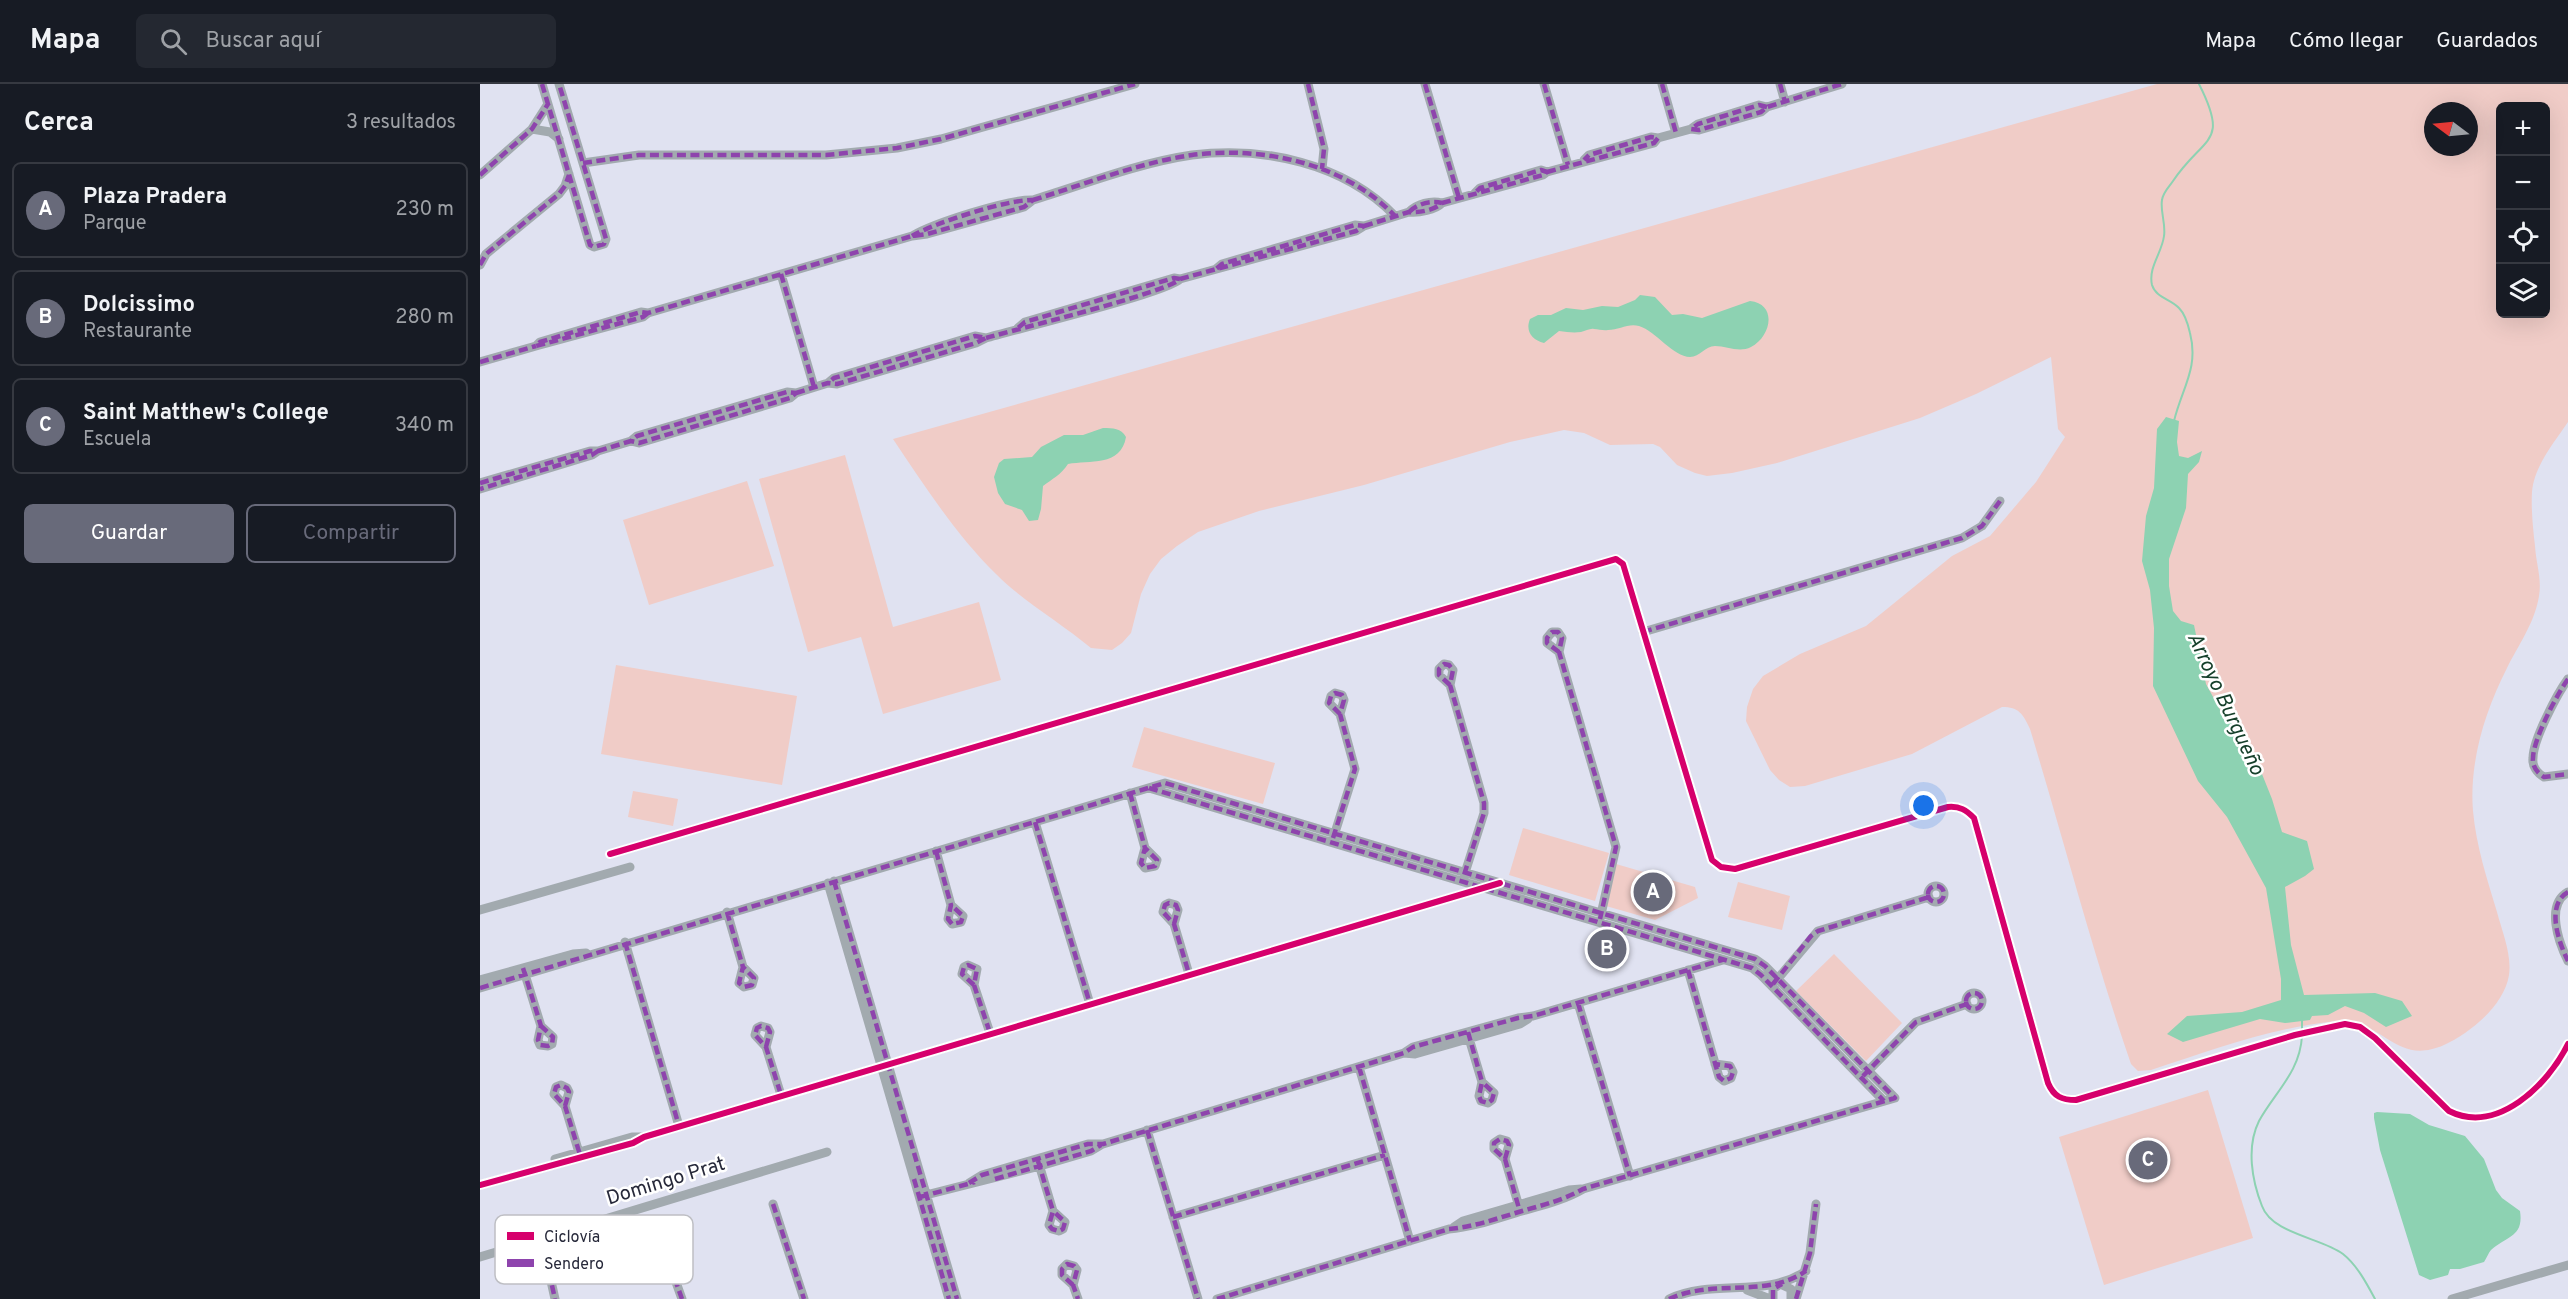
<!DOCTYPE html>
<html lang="es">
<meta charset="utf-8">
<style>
:root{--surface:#171b24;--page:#242831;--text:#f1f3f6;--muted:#9ea1a6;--line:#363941;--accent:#686a7a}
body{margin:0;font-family:Overpass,sans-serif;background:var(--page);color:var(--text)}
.controls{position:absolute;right:18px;top:18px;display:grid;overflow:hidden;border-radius:9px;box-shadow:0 6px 24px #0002}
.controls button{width:54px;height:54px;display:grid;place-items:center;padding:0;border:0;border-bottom:2px solid var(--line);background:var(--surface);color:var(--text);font:30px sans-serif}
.compass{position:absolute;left:1944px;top:18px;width:54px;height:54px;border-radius:50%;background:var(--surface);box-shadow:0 6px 24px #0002;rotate:286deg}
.you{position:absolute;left:1444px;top:722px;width:21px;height:21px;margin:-15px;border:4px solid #fff;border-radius:50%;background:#1a73e8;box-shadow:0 0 0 9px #1a73e833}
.badge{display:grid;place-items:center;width:39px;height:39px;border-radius:50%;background:var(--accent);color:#fff;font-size:20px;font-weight:700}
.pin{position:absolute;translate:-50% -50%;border:3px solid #fff;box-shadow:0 2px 6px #0006}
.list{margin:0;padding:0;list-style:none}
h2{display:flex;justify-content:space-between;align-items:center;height:78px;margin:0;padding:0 24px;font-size:26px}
h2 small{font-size:20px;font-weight:400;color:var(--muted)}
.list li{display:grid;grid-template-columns:39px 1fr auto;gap:18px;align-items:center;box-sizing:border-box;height:96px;margin:0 12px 12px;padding:0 12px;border:2px solid var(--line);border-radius:9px}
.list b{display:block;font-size:22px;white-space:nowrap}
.list p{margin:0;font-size:20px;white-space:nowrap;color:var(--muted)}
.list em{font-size:20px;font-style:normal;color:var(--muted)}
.actions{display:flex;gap:12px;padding:18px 24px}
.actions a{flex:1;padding:14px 0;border:2px solid var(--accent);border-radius:9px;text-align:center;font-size:21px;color:var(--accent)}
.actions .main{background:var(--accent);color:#fff}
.icon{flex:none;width:33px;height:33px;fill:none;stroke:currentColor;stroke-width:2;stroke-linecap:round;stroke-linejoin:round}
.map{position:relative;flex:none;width:2088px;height:1215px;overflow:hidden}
header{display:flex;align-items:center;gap:36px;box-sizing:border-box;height:84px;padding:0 30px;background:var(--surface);border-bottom:2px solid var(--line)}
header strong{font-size:28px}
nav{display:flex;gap:33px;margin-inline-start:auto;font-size:21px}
.search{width:420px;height:54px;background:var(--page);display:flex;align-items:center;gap:15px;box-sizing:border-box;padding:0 21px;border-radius:9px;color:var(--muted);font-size:22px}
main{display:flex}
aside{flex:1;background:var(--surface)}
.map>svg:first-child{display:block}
</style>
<header>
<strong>Mapa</strong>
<div class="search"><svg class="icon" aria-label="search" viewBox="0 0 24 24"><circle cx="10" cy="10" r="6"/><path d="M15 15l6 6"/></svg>Buscar aquí</div>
<nav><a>Mapa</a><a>Cómo llegar</a><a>Guardados</a></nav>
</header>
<main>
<aside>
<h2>Cerca<small>3 resultados</small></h2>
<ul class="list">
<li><span class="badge">A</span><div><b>Plaza Pradera</b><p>Parque</p></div><em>230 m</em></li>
<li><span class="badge">B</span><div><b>Dolcissimo</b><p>Restaurante</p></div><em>280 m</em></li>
<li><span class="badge">C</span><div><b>Saint Matthew's College</b><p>Escuela</p></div><em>340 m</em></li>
</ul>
<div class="actions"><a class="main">Guardar</a><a>Compartir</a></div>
</aside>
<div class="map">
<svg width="2088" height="1215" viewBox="0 0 2088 1215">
<rect width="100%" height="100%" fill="#e0e2f1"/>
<!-- green -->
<path fill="#f0ccc7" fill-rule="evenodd" d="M1677,0H2088V338C2074,359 2054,382 2052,408C2051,425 2053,445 2055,462C2056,479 2062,495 2059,512C2055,538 2039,560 2027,584C2005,627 1989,678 1993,727C1996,761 2007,795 2017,828C2022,847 2032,871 2029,891C2024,922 1990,949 1964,961C1921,980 1908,946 1872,938C1858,935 1842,939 1828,941C1774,950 1723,969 1671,986L1658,987L1651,980C1613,870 1584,757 1550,645C1543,630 1539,623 1522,623L1432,670L1325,702L1310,703L1299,696L1290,686L1266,637L1267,623L1273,605L1283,592L1320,570L1386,542L1472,472L1510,452L1556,398L1585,353L1578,345L1571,273L1496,310L1440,334L1297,379L1252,389L1227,392L1215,389L1197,381L1180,363L1173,360L1130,361L1104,349L1084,346L1030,358L884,401L779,427L718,448L697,462L681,475L670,490L661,510L651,549L642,559L632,566L611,564C580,538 545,519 516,490C476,451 444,401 413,355ZM2020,22H2066V230H2020ZM1953,27H1989V63H1953Z
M365,371L413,543L499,518L521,596L403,630L381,553L328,568L279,395Z
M267,397L294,482L169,521L143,436Z
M136,581L317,612L302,701L121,670Z
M664,643L795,679L783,720L652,683Z
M153,707L198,715L193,742L148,733Z
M1043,744L1129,769L1115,817L1029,791Z
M1136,780L1215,803L1218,814L1175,836L1126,822Z
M1258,798L1310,812L1302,846L1248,833Z
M1354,870L1422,939L1386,977L1316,907Z
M1728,1006L1773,1154L1624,1201L1579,1053Z"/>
<!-- water -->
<path fill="#8dd2b2" d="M1160,211L1175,213L1192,231L1203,230L1222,234L1270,217C1298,220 1291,253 1271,263C1259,269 1247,262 1235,262C1225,262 1220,273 1210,273C1193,273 1176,247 1159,242C1148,239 1139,246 1128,246C1123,247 1119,245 1114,245C1110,244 1106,247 1101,248C1093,249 1087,248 1079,247L1064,259C1052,256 1045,247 1050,235L1058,231H1071L1086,224L1103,226L1122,222L1138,223L1155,216Z
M1686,333L1699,337L1697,358L1699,372L1708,374L1722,367L1719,378L1708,390L1706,424L1689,475V502L1693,527L1701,537L1714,541L1726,600L1744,633L1766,650L1792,715L1802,748L1827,757L1834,785L1825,792L1805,803L1811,861L1824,911L1895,909L1922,917L1932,932L1906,943L1884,929L1865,922L1848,931L1832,932L1830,936L1805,939L1780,935L1703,958L1687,950L1707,932L1762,928L1801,916V895L1786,804L1747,733L1718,697L1673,602L1674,544L1670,506L1662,477L1666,432L1674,404L1677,345Z
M623,344C633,344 641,344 646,353C641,383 609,376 588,380C581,391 572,395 563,402L561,425L558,436L549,437L542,426L525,420L518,409L514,393L519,379L524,375L552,373L561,363L584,351H603Z
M1897,1028L1930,1030L1949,1041L1985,1052L2004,1075L2016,1106L2022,1114L2040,1127C2044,1153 2027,1152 2011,1166C2009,1168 2006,1175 2004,1178L1980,1185H1970L1968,1191L1950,1196L1939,1191L1900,1066L1894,1034V1029Z"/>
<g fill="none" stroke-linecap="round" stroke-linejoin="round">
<!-- stream -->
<path stroke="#8dd2b2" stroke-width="2" d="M1694,337C1702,304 1719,284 1710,249C1708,240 1705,230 1699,224C1691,215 1676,214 1672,201C1668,183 1682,169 1684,152C1686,140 1680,127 1682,116C1683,108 1689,103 1693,97C1724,51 1750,61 1719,0
M1822,934V947
M1822,952C1820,988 1795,1008 1779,1037C1766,1063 1772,1097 1782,1122C1792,1150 1842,1154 1863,1170C1877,1181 1887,1200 1895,1215"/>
<!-- minor -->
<path stroke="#a2aaaf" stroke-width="9" d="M62,0L110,161L114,163L124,160L126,155L79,0
M828,0L844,65L842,85
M945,0L979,114
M1064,0L1088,81
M1182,0L1196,49
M1300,0L1305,18
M1287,23L1279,21L1218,40L1211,45L1219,46L1281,28L1287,23L1362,0
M52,45L70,48L79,55
M1178,54L1211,45
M103,79L159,71H346L417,64L461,55L655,0
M1067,88L1174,59L1178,54L1171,53L1109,71L1104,76
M0,91L52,45L68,20
M553,116C605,100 658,79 712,71C783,62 864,79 915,132
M962,119L1063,91L1067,88L1061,86L1000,104L995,109
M884,142L929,128C939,129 955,126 962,119C951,116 937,120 929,128
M0,181L6,170L79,110L85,102L89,90
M301,190L334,303
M700,195L876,147L884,142L875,141L742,180L736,185
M168,229L163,233L56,262L60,258L161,228L168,229L432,152L447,150L544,123L553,116C529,115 454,139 432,152
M506,254C533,246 689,208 700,195L694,194L545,238L538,244
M0,278L56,262
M316,309L348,299L357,300L496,259L506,254L495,252L354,294L348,299
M118,367L151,357L157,352L307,308L316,309L310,314L159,359L151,357
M0,399L110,367H118L112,371L0,405
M1163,548L1482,454L1502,442L1520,417
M1079,568L1067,559V554L1072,548H1078L1082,554L1079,568L1136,763L1120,835
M2088,595C2077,610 2053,656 2053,674C2052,682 2057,689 2064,693L2088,690
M970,601L959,591V585L964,580L969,581L973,586L970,601L1004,719V729L984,792
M669,704L1272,884L1281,891L1404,1017
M650,709L665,764L661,779L665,784L675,782L677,776L665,764
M555,738L610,920
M853,755L875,685L860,630L864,616L862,611L855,609L851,612L849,619L860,630
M456,767L471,821L468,835L472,840L481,838L483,832L471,821
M130,770L1136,475L1143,480L1232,776L1241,783L1255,785L1468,723C1480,722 1486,726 1494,734L1568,999C1574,1013 1582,1016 1596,1016L1815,951L1865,940L1880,943L1895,954L1969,1027C2017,1051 2068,1001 2088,960
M354,797L477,1215
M348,799L469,1215
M1448 810a8 8 0 1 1 16 0a8 8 0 1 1-16 0Z
M2088,808C2065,821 2079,859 2088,877
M0,826L150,783
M247,828L263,883L259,899L264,903L272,901L274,894L263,883
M694,840L698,826L696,821L689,819L685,821L683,828L694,840L709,890
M145,858L199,1042
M43,884L61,942L58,956L60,961L68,962L72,960L73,953L61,942
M1208,886L1239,993L1244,997L1251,994L1253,988L1250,982L1235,980
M0,896L93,870L106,869
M1295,898L1338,847L1449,813
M494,901L482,890L484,883L488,881L497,885L494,901L510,949
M0,904L685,699L1275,875L1285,882L1415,1014L1103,1105C1084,1116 1063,1121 1042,1127C1018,1134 994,1143 969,1145L737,1215
M1486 917a8 8 0 1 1 16 0a8 8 0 1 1-16 0Z
M1098,919L1150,1092
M988,951L1002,998L999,1012L1001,1017L1008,1019L1012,1016L1014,1009L1002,998
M286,963L290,948L288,944L281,942L277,944L275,951L286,963L301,1011
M924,969L935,970L1040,940L1048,935
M879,983L930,1157
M1385,990L1436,938L1487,920
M85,1022L89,1008L87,1004L81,1001L76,1003L74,1010L85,1022L100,1072
M667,1046L718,1215
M75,1075L152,1053H163
M1025,1075L1029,1061L1027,1057L1020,1055L1014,1059V1065L1025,1075L1040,1126
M558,1077L573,1127L569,1141L572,1145L579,1147L583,1145L585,1138L573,1127
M489,1099L502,1091L608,1060H623L924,969L933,963L1038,934L1053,932L1243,876
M0,1101L153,1059L164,1053L1020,799
M442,1112L560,1082L611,1067L621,1061
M293,1120L324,1215
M693,1133L905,1071
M974,1143L983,1137L1089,1106L1101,1105
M181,1156L202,1215
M0,1173L347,1068
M69,1188L75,1215
M593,1201L582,1191V1185L587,1180L594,1182L597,1186L593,1201L598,1215
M1267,1206L1290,1215
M1189,1215C1235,1194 1285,1215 1326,1187
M1293,1215V1205L1300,1200L1311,1205V1215
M1316,1215L1330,1169L1336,1120
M1972,1215L2088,1181"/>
<!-- quiet -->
<path stroke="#8e44ad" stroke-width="4.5" stroke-dasharray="9 4.5" stroke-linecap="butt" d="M62,0L110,161L114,163L124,160L126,155L79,0
M828,0L844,65L842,85
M945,0L979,114
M1064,0L1088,81
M1182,0L1196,49
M1300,0L1305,18
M1287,23L1279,21L1218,40L1211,45L1219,46L1281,28L1287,23L1362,0
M103,79L159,71H346L417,64L461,55L655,0
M1067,88L1174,59L1178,54L1171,53L1109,71L1104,76
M0,91L52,45L68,20
M553,116C605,100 658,79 712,71C783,62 864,79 915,132
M962,119L1063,91L1067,88L1061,86L1000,104L995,109
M884,142L929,128C939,129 955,126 962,119C951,116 937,120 929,128
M0,181L6,170L79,110L85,102L89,91
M301,190L334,303
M700,195L876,147L884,142L875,141L742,180L736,185
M168,229L163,233L56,262L60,258L161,228L168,229L432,152L447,150L544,123L553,116C529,115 454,139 432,152
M506,254C533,246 689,208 700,195L694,194L545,238L538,244
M0,278L56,262
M316,309L348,299L357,300L496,259L506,254L495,252L354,294L348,299
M118,367L151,357L157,352L307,308L316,309L310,314L159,359L151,357
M0,399L110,367H118L112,371L0,405
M1163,548L1482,454L1502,442L1520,417
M1079,568L1067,559V554L1072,548H1078L1082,554L1079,568L1136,763L1120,835
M2088,595C2077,610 2053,656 2053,674C2052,682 2057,689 2064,693L2088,690
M970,601L959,591V585L964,580L969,581L973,586L970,601L1004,719V729L983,794
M669,704L1272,884L1281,891L1404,1017
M650,709L665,764L661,779L665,784L675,782L677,776L665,764
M555,738L610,920
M853,754L875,685L860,630L864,616L862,611L855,609L851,612L849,619L860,630
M456,767L471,821L468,835L472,840L481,838L483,832L471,821
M354,797L477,1215
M1448 810a8 8 0 1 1 16 0a8 8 0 1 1-16 0Z
M2088,808C2065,821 2079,859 2088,877
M247,828L263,883L259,899L264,903L272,901L274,894L263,883
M694,840L698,826L696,821L689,819L685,821L683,828L694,840L709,890
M145,858L199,1042
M43,884L61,942L58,956L60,961L68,962L72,960L73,953L61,942
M1208,886L1239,993L1244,997L1251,994L1253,988L1250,982L1235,980
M1293,900L1331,852L1338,847L1449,813
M494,901L482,890L484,883L488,881L497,885L494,901L510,949
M0,904L685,699L1275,875L1285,882L1415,1014L1103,1105C1084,1116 1063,1121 1042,1127C1018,1134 994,1143 969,1145L737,1215
M1486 917a8 8 0 1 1 16 0a8 8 0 1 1-16 0Z
M1098,919L1150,1092
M988,948L1002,998L999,1012L1001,1017L1008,1019L1012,1016L1014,1009L1002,998
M286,963L290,948L288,944L281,942L277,944L275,951L286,963L301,1011
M879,983L930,1157
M1383,992L1436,938L1487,920
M85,1022L89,1008L87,1004L81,1001L76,1003L74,1010L85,1022L101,1074
M667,1046L718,1215
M1025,1075L1029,1061L1027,1057L1020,1055L1014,1059V1065L1025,1075L1040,1128
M558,1077L573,1127L569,1141L572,1145L579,1147L583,1145L585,1138L573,1127
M434,1095L469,1215
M515,1095L611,1067L621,1061
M489,1099L502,1091L608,1060H623L924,969L933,963L1038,934L1053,932L1242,876
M440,1113L495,1098
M293,1120L324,1215
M693,1133L905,1071
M181,1156L202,1215
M69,1188L75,1215
M593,1201L582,1191V1185L587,1180L594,1182L597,1186L593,1201L598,1215
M1189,1215C1235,1194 1285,1215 1326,1187
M1293,1215V1205L1302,1200
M1316,1215L1330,1169L1336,1120"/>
<defs>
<path id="cycleway" d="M130,770L1136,475L1143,480L1232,776L1241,783L1255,785L1468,723C1480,722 1486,726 1494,734L1568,999C1574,1013 1582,1016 1596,1016L1815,951L1865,940L1880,943L1895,954L1969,1027C2017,1051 2068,1001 2088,960
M0,1101L153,1059L164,1053L1020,799"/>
</defs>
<!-- cycleway casing -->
<use href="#cycleway" stroke="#fff" stroke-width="10"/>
<!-- cycleway -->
<use href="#cycleway" stroke="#d6006c" stroke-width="6"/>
</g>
<g text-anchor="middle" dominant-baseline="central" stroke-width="5" stroke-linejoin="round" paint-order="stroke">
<!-- street labels -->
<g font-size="20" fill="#27293a" stroke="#fff">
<text transform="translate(186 1098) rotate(-17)">Domingo Prat</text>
</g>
<!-- water labels -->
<g font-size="21" font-style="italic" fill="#16402b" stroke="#fff">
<text transform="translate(1745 620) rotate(65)">Arroyo Burgueño</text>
</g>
</g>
<!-- legend -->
<rect x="15" y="1131" width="198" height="69" rx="9" fill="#fff" stroke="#bebfc4" stroke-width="1.5"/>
<rect x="27" y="1148" width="27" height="8" fill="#d6006c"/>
<rect x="27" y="1175" width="27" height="8" fill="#8e44ad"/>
<g font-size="16" fill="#27293a">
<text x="64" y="1158">Ciclovía</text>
<text x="64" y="1185">Sendero</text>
</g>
</svg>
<div class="controls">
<button>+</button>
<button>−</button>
<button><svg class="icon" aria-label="locate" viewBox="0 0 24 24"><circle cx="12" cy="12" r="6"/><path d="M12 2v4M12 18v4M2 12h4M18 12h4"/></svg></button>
<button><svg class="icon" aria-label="layers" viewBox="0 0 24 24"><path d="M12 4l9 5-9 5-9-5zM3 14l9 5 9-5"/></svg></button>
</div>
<svg class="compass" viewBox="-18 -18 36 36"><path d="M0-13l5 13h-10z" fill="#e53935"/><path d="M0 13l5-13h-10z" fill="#9ea1a6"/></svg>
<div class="you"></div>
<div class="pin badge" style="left:1173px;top:808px">A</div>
<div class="pin badge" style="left:1127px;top:865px">B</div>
<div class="pin badge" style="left:1668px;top:1076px">C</div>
</div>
</main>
